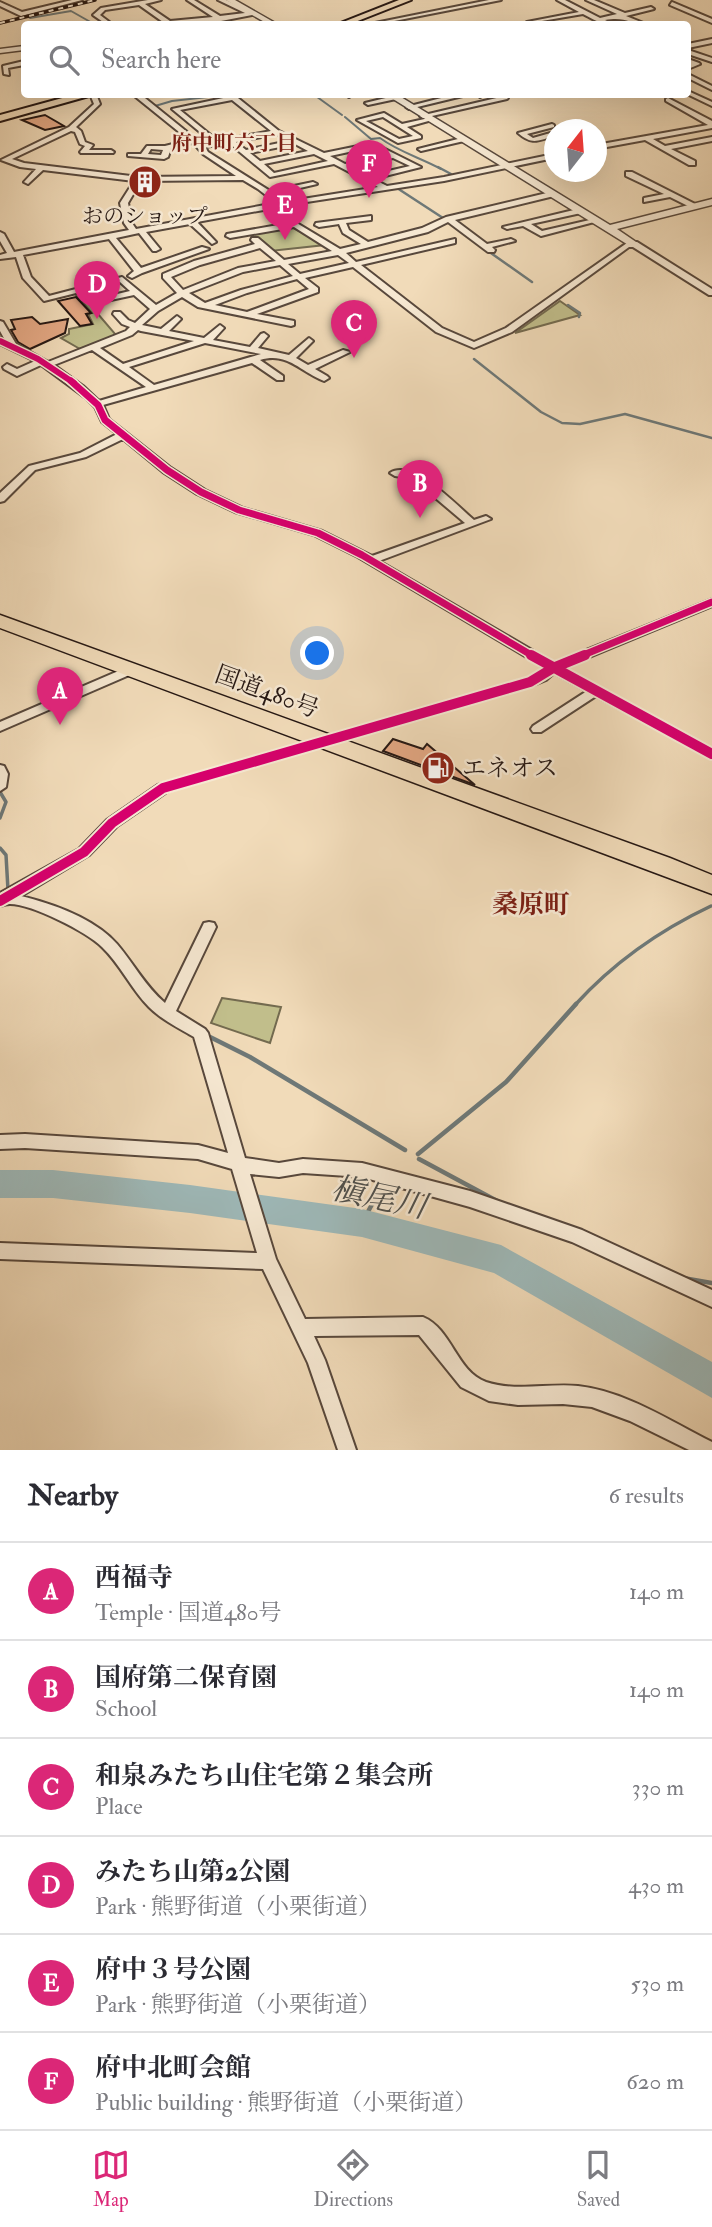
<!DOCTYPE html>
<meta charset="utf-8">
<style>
:root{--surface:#fff;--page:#f2f2f3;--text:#2b2b33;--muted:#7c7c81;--line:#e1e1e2;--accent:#db2777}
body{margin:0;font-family:"IM FELL Double Pica","Noto Serif JP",serif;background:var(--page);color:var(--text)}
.compass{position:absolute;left:544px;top:119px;width:63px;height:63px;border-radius:50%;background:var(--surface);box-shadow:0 7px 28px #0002;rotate:17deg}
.you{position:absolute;left:318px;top:654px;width:24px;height:24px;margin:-18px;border:5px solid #fff;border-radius:50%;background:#1a73e8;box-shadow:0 0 0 10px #1a73e833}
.badge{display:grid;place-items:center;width:46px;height:46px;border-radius:50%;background:var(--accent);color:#fff;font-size:23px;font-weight:700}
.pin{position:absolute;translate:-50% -58px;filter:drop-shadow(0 2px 4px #0008)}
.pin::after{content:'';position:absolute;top:37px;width:24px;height:21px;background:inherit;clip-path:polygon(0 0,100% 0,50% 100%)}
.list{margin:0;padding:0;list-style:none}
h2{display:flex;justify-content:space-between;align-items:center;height:91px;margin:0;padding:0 28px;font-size:30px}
h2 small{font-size:23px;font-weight:400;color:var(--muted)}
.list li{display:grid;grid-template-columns:46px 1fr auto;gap:21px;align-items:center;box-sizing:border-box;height:98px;padding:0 28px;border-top:2px solid var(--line)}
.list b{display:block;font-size:26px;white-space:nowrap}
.list p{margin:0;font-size:23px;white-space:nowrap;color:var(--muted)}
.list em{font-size:23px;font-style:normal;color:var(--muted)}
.icon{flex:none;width:38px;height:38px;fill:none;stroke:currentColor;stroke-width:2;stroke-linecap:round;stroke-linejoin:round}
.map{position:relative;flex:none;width:712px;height:1450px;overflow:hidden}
.search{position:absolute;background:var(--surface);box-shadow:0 7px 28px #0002;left:21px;right:21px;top:21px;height:77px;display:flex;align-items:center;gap:18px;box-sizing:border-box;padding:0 24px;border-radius:7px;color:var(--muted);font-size:26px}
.sheet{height:679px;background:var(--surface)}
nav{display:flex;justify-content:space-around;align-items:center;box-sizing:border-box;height:98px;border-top:2px solid var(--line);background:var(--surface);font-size:19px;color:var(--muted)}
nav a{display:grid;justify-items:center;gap:4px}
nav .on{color:var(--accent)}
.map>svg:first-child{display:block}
</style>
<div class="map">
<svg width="712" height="1450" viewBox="0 0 712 1450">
<rect width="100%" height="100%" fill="#f1dbb9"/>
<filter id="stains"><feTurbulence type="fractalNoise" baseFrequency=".00286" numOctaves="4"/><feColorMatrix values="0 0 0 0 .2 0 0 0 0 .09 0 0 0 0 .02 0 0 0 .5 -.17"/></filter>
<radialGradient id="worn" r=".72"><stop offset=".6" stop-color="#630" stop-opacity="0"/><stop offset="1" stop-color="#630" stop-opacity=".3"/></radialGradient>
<!-- green -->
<path fill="#c1be8b" stroke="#736a4f" stroke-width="2" d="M290,226L325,245L270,251L249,233Z
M80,293L116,335L80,349L61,338L69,334V329L93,324L88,314L92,313L75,294Z
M560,301L580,315L515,333Z
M222,998L281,1007L270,1043L211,1023Z"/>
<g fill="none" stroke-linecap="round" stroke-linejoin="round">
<!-- stream-far3 -->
<path stroke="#6e7877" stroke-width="2" d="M25,15L30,18L71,11L94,24
M313,94L342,115
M155,106L172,101L226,95
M345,117L371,139L380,138C399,152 421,158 441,169
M200,151L225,169"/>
<!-- stream-far2 -->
<path stroke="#6e7877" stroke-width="2.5" d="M223,167L233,174
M438,167L451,174
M397,188L443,218
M488,251L532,282
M568,305L580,313L579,317
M474,359L541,412L562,423L580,424L625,414L712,438"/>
<!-- stream-far1 -->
<path stroke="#6e7877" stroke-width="3.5" d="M0,792L6,802L0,818
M0,848L6,855L8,890
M575,1005C614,962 658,931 711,906"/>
<!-- stream -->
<path stroke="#6e7877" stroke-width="4.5" d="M210,1037L250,1057L405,1150
M418,1154L506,1082L576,1004
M419,1159L499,1202
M362,1223L378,1193
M683,1278L712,1283"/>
<!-- river -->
<path fill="#9eb9b9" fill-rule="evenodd" d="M0,1170H53L190,1185L362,1209L501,1245L712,1362V1398L494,1273L362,1237L190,1213L53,1198H0Z"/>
</g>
<!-- building -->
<path fill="#e4a884" stroke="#251713" stroke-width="2" d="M45,115L64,126L45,130L22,120Z
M76,297L91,313L86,314L92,324L80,326L58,301Z
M32,317L40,324L68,319L65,333L30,349L18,342L11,330L15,329L11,320Z
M393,739L423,749L427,744L475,785L383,751Z"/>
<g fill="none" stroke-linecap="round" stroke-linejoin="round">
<defs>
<path id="minor" d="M72,0H82L21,16L0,6V2L22,12Z
M148,0H161L145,4L170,21L213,17L187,0H194L220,16L245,13L218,0H226L249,11V13L257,14L221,21L156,24L163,22L139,5L105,10L100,15L112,24H106L93,15L101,8Z
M489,0H501L379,24H370Z
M557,0H565L600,18L617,14L586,0H594L625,13L651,7L654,9L626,16L646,24C628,24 626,16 605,20L613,24C601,25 593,19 583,14L524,24L527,22L579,12Z
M672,2L712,19V23L670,5Z
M712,39V43L688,48V44Z
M688,50L712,58V62L688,54Z
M688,59L699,63L700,64L688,69V65L691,64L688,63Z
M24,61V65L8,68L9,75L4,74L3,66Z
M688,74L712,86V90L688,78Z
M688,91L712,102V106L687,94Z
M90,94H96L100,104L76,127L81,131L85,142L93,145L89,150H111L114,152L113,153H81L80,152L85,146L80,144L75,132L71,131L12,159L24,163L139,177L236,176L203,154L193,143L171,148L168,157L164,159L128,156V154H141L147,146H165L189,140L132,94H140L202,144L212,142L172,109L228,97L225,94H233L279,131L324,153L373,143L421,167L373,179L387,186L444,177L554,154V158L444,181L287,205L297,219L293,221H290L280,207L197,222L216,242L212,244L190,224L146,232L160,249L156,251H153L139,233L116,238L141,268L202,247L209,249L142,273L132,278L128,276L134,271L109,239L23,255L31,277L49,296L122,277L156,305L177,293L163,278V274L194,261L255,244L251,240L252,238H258L284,260L332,251L294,227L230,238L226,236L227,234L295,222L340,249L361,244L343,233L339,224L319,227L315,225L316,223L371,216V220L346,223L349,230L368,242L422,228L446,217L551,192L555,194L554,196L455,220L487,244L511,239L515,241L492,247L495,250L494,252H488L448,222L428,232L346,253L356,262L455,239V243L361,265L442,328L474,342L506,328L627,243L637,242L712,289V295H709L633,247H629L512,332L474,348L436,332L353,267L305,278L318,288V292L257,314L294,321V325L291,326L198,307L182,297L158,311L142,325L161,329L177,316L181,319L169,331L204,338L220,325L224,328L213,340L250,347L261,334L264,333L268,336L258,348L289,355L309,338L313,341L296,358L308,365L343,350L350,352L315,369L327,376L329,378L324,381C299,371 288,352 260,360L283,376V380H277L252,363L103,405L109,419L171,468L205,490L243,508L322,531L372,556L465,523L413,479L395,476L390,473C413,458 456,505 474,520L486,516L491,519L379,561L554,663L712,599V606L563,668L712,749V758L596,696L541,732H533L531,729L533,726L587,691L554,673L546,680L534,685L168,791L117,826L89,855L21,896C53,904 94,918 117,944C134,964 145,986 165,1003L204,923L209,922L214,923L216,927L176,1011L205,1029L208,1033L245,1158L279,1163L303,1159L362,1163L470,1191L582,1230L712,1290V1307L572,1242L470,1207L362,1177L303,1173L279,1177L250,1174L276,1259L305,1319L423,1317C452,1329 456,1371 486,1382C516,1392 548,1383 578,1386C625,1391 670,1421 712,1442V1450H689L630,1421L592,1407L563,1404L518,1405L489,1401L461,1387L419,1335L314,1336L325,1360L356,1450H338L308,1363L263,1269L0,1259V1243L257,1253L232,1169L198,1159L25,1148L0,1149V1135L25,1134L198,1145L228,1153L194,1037C177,1027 162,1020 149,1007C131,989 121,965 102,947C87,932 32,904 10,904C8,904 3,905 0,906V893L79,849L107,820L158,785L526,679L538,674L545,668L358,557L314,535L235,512L197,494L163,472L123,439L86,457L35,470L4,501L0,502V493L29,466L80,453L117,434L102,422L95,407L87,399L41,365L17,376L4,369L3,367L7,364L17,369L35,361L0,344V338L5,340L0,331V321L3,322L16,344L48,362L126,331L130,327L122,324L113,314L114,312H120L128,320L135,323L150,309L134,295L92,304V300L130,291L120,282L44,301L23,278L16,257L0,259V255L7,253L0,241V232L4,234L14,252L129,230L124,223L120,203L134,181L43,170L28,184L24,182L36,169L20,167L1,160L69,127L94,104ZM232,100L271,131L218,141L180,110ZM276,134L289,141L246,150L236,142ZM229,143L270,177L334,164L378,187L284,202L274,194L317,184L313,182L270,191L208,152L205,147ZM295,144L308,151L260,161L250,153ZM372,147L388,155L345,164L330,156ZM151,149L163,150L161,155L148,154ZM314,154L328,161L274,173L264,164ZM393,158L410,166L367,176L351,167ZM243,180L258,189L276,203L136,229L132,223L128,203L141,181ZM260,248L276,261L238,268L183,290L171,277L200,265ZM338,255L349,263L300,274L288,264ZM280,265L293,276L241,290L205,303L189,293L243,272ZM297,279L309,289L247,312L215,305L247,293ZM138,330L141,331L194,341L123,364L100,348L132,335ZM205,343L261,354L154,385L129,367ZM92,350L146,387L99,401L83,386L54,365Z
M354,94L349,97L346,95V94Z
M457,94H471L409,109L406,107Z
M477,94H483V95L480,97Z
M394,96L396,97V99L368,105L365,103Z
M505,96L508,98L507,99L423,118L420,116Z
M668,98L712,121V128L653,139L665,146L712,137V141L671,149L695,161V165H689L645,140L596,149V145L708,125L666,101V99Z
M384,113L402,124L429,118L432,120L407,127L421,136V138L398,143L357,120ZM383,117L413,136L399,139L366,121Z
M552,124L554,125V127L527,134L533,138L554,132V136C537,141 532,145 518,133Z
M462,138L464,139V141L421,151L418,149Z
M626,172H632L699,206L692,208L670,197L644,202V198L664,194L626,176Z
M578,209H581V213L531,224L542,231L594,219L598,221L541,236L523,226L507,229L503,227Z
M130,666L134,667L136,670L134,673L0,731V722Z
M0,765L4,766L8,774L6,787L0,791Z"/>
<path id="tertiary" d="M226,0H235L277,24H268Z
M24,46V50L0,53V49Z
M385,94H396L610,225L712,199V205L617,229L639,244L630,246Z"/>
<path id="primary" d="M399,0H411L350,24H338Z
M77,94H96L0,121V115Z"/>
<path id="trunk" d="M0,615L670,858L712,875V894L0,628Z"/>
</defs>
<!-- minor casing -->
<use href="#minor" stroke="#58483c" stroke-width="4"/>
<!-- tertiary casing -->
<use href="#tertiary" stroke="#58483c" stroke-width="3"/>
<!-- primary casing -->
<use href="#primary" stroke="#251713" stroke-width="4"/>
<!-- trunk casing -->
<use href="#trunk" stroke="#251713" stroke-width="3"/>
<!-- minor -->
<use href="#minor" fill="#f6e8d2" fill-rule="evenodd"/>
<!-- tertiary -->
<use href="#tertiary" fill="#f6e8d2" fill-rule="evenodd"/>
<!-- primary -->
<use href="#primary" fill="#f1dbb9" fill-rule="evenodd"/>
<!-- trunk -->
<use href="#trunk" fill="#f1dbb9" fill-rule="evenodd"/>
<defs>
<path id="rail" d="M0,23L95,0"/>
</defs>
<!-- rail casing -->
<use href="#rail" stroke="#251713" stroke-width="3.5"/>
<!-- rail -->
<use href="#rail" stroke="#f6e8d2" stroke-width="2" stroke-dasharray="5" stroke-linecap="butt"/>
<defs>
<path id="cycleway-far2" d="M0,341L38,359L74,383"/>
<path id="cycleway-far1" d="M71,381L98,405L105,420L167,470L201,492L239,510L318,533L362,555L533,656
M581,656L712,602"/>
<path id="cycleway" d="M531,655L712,754
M0,901L84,852L112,823L163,788L530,682L553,668L585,655"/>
</defs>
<!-- cycleway-far2 casing -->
<use href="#cycleway-far2" stroke="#f6e8d2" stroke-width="9"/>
<!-- cycleway-far1 casing -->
<use href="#cycleway-far1" stroke="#f6e8d2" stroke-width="10"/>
<!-- cycleway casing -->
<use href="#cycleway" stroke="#f6e8d2" stroke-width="14"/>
<!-- cycleway-far2 -->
<use href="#cycleway-far2" stroke="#d6006c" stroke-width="6"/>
<!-- cycleway-far1 -->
<use href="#cycleway-far1" stroke="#d6006c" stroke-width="7"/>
<!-- cycleway -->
<use href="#cycleway" stroke="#d6006c" stroke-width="10"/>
</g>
<!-- icons -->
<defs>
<symbol id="building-disc" viewBox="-11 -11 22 22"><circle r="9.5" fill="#8f2418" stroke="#f6e8d2"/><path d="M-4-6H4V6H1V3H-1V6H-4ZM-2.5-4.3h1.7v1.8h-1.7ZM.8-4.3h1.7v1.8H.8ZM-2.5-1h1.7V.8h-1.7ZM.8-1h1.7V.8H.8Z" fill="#fff"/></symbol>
<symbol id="fuel-disc" viewBox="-11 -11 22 22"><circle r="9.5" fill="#8f2418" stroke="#f6e8d2"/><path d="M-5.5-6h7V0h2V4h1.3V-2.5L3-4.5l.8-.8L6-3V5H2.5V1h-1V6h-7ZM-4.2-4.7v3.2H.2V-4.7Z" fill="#fff"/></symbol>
</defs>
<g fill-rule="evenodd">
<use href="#building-disc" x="126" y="163" width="38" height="38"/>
<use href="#fuel-disc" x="419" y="749" width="38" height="38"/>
</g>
<g text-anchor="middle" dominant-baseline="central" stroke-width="5" stroke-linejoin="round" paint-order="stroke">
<!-- far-neighbourhood labels -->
<g font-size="21" font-weight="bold" fill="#7a1f14" stroke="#f6e8d2">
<text x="234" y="143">府中町六丁目</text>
</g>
<!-- far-poi labels -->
<g font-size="21" fill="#251713" stroke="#f6e8d2">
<text x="145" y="216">おのショップ</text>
</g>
<!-- street labels -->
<g font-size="24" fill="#251713" stroke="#f6e8d2">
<text transform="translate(267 692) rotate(20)">国道480号</text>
</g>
<!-- poi labels -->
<g font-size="24" fill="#251713" stroke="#f6e8d2" text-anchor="start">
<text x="462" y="768">エネオス</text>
</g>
<!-- neighbourhood labels -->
<g font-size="26" font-weight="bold" fill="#7a1f14" stroke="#f6e8d2">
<text x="531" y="905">桑原町</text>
</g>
<!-- near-water labels -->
<g font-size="32" font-style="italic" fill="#4f504d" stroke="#f6e8d2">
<text transform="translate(379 1198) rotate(12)">槇尾川</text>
</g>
</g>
<rect width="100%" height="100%" filter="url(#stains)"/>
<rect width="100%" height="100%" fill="url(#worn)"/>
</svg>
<svg class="compass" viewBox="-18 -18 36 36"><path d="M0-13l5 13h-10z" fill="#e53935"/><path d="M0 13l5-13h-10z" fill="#7c7c81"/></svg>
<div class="you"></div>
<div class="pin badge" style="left:60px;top:725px">A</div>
<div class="pin badge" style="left:420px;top:518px">B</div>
<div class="pin badge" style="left:354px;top:358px">C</div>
<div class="pin badge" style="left:97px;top:319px">D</div>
<div class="pin badge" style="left:285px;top:240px">E</div>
<div class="pin badge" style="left:369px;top:198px">F</div>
<div class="search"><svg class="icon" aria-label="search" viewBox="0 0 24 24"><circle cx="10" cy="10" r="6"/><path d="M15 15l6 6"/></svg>Search here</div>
</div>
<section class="sheet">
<h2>Nearby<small>6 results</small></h2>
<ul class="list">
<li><span class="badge">A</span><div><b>西福寺</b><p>Temple · 国道480号</p></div><em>140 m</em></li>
<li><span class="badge">B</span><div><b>国府第二保育園</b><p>School</p></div><em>140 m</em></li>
<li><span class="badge">C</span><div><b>和泉みたち山住宅第２集会所</b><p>Place</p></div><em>330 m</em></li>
<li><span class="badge">D</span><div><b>みたち山第2公園</b><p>Park · 熊野街道（小栗街道）</p></div><em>430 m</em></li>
<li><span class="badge">E</span><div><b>府中３号公園</b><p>Park · 熊野街道（小栗街道）</p></div><em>530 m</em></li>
<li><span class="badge">F</span><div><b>府中北町会館</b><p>Public building · 熊野街道（小栗街道）</p></div><em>620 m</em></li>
</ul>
</section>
<nav>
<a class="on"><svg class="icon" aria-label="map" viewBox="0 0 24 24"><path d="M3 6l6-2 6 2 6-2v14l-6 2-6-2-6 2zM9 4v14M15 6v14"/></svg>Map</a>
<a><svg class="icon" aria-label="directions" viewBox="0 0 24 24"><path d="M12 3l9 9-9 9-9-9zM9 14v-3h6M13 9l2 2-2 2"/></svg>Directions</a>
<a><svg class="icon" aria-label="saved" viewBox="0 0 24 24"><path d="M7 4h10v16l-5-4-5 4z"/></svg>Saved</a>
</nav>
